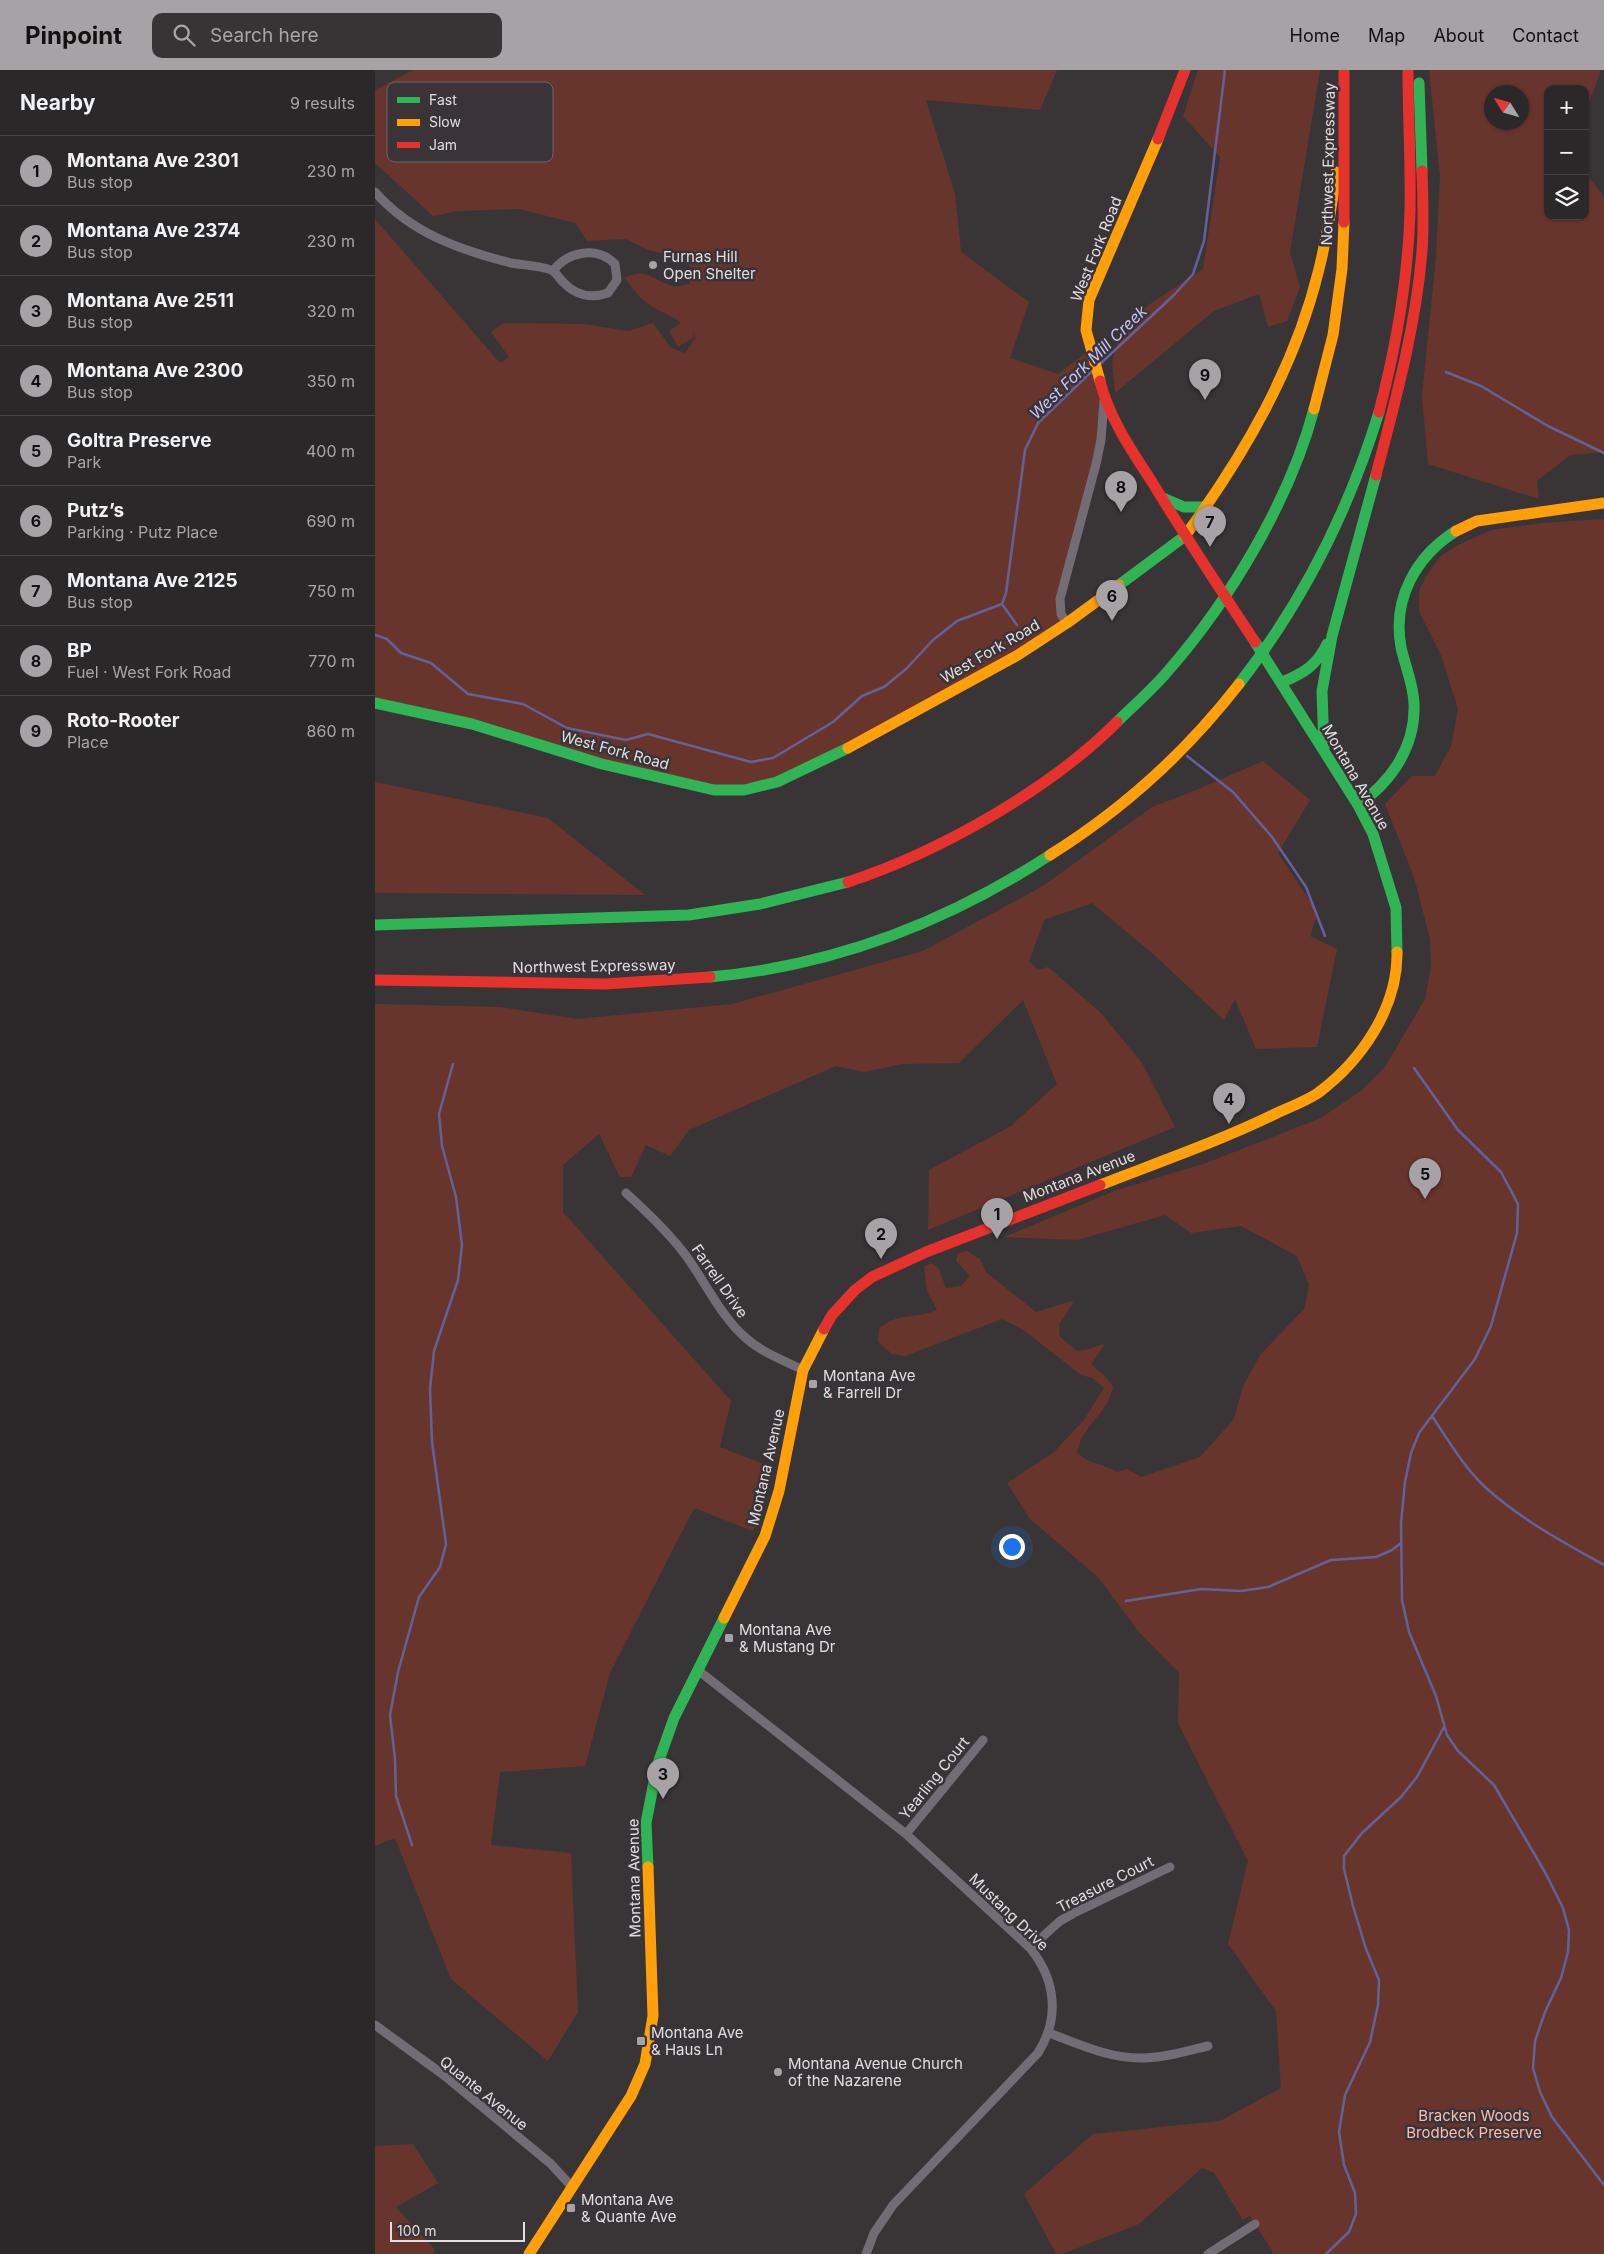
<!DOCTYPE html>
<meta charset="utf-8">
<style>
:root{--surface:#2b2829;--page:#373435;--text:#f1f3f6;--muted:#a6a6a8;--line:#474446;--accent:#a6a2a5}
body{margin:0;font-family:Inter,sans-serif;background:var(--page);color:var(--text)}
.controls{position:absolute;right:15px;top:15px;display:grid;overflow:hidden;border-radius:10px;box-shadow:0 1px 4px #0004}
.controls button{width:45px;height:45px;display:grid;place-items:center;padding:0;border:0;border-bottom:1px solid var(--line);background:var(--surface);color:var(--text);font:25px sans-serif}
.compass{position:absolute;left:1109px;top:15px;width:45px;height:45px;border-radius:50%;background:var(--surface);box-shadow:0 1px 4px #0004;rotate:307deg}
.scale{position:absolute;left:15px;bottom:12px;width:135px;box-sizing:border-box;padding-left:5px;border:2px solid #e1dde0;border-top:0;font-size:14px;line-height:18px;white-space:nowrap;color:#e1dde0;-webkit-text-stroke:4px #3a3438;paint-order:stroke}
.you{position:absolute;left:636px;top:1476px;width:18px;height:18px;margin:-12px;border:4px solid #fff;border-radius:50%;background:#1a73e8;box-shadow:0 0 0 8px #1a73e833}
.badge{display:grid;place-items:center;width:32px;height:32px;border-radius:50%;background:var(--accent);color:#111;font-size:16px;font-weight:700}
.pin{position:absolute;translate:-50% -41px;filter:drop-shadow(0 1px 2px #0008)}
.pin::after{content:'';position:absolute;top:26px;width:18px;height:15px;background:inherit;clip-path:polygon(0 0,100% 0,50% 100%)}
.list{margin:0;padding:0;list-style:none}
h2{display:flex;justify-content:space-between;align-items:center;height:65px;margin:0;padding:0 20px;font-size:21px}
h2 small{font-size:16px;font-weight:400;color:var(--muted)}
.list li{display:grid;grid-template-columns:32px 1fr auto;gap:15px;align-items:center;box-sizing:border-box;height:70px;padding:0 20px;border-top:1px solid var(--line)}
.list b{display:block;font-size:19px;white-space:nowrap}
.list p{margin:0;font-size:16px;white-space:nowrap;color:var(--muted)}
.list em{font-size:16px;font-style:normal;color:var(--muted)}
.icon{flex:none;width:28px;height:28px;fill:none;stroke:currentColor;stroke-width:2;stroke-linecap:round;stroke-linejoin:round}
.map{position:relative;flex:none;width:1229px;height:2184px;overflow:hidden}
header{display:flex;align-items:center;gap:30px;box-sizing:border-box;height:70px;padding:0 25px;background:var(--accent);color:#111}
header strong{font-size:24px}
nav{display:flex;gap:28px;margin-inline-start:auto;font-size:18px}
.search{width:350px;height:45px;background:var(--page);display:flex;align-items:center;gap:12px;box-sizing:border-box;padding:0 18px;border-radius:10px;color:var(--muted);font-size:19px}
main{display:flex}
aside{flex:1;background:var(--surface)}
.map>svg:first-child{display:block}
</style>
<header>
<strong>Pinpoint</strong>
<div class="search"><svg class="icon" aria-label="search" viewBox="0 0 24 24"><circle cx="10" cy="10" r="6"/><path d="M15 15l6 6"/></svg>Search here</div>
<nav><a>Home</a><a>Map</a><a>About</a><a>Contact</a></nav>
</header>
<main>
<aside>
<h2>Nearby<small>9 results</small></h2>
<ul class="list">
<li><span class="badge">1</span><div><b>Montana Ave 2301</b><p>Bus stop</p></div><em>230 m</em></li>
<li><span class="badge">2</span><div><b>Montana Ave 2374</b><p>Bus stop</p></div><em>230 m</em></li>
<li><span class="badge">3</span><div><b>Montana Ave 2511</b><p>Bus stop</p></div><em>320 m</em></li>
<li><span class="badge">4</span><div><b>Montana Ave 2300</b><p>Bus stop</p></div><em>350 m</em></li>
<li><span class="badge">5</span><div><b>Goltra Preserve</b><p>Park</p></div><em>400 m</em></li>
<li><span class="badge">6</span><div><b>Putz’s</b><p>Parking · Putz Place</p></div><em>690 m</em></li>
<li><span class="badge">7</span><div><b>Montana Ave 2125</b><p>Bus stop</p></div><em>750 m</em></li>
<li><span class="badge">8</span><div><b>BP</b><p>Fuel · West Fork Road</p></div><em>770 m</em></li>
<li><span class="badge">9</span><div><b>Roto-Rooter</b><p>Place</p></div><em>860 m</em></li>
</ul>
</aside>
<div class="map">
<svg width="1229" height="2184" viewBox="0 0 1229 2184">
<rect width="100%" height="100%" fill="#393537"/>
<!-- green -->
<path fill="#68352d" fill-rule="evenodd" d="M38,0H682L665,40L551,30L580,124L586,182L654,232L635,288L683,304L716,279L729,347L685,529L692,553L402,712L352,721L0,633V149L125,293L134,287L116,262L129,253L209,254L253,261L278,253L296,278L310,283L321,267L317,263L319,267L303,277L294,261L306,253C297,245 285,242 275,235C265,229 257,218 250,208C274,196 278,212 298,216C302,217 309,215 314,214L318,199L307,188L274,180L250,169L212,171L200,153L144,139L83,141L58,146L0,93V20Z
M823,0H945L915,182L925,217L912,251L893,257L884,224L839,241L740,323L737,292L748,252L828,199L845,87L808,46Z
M1054,0H1226L1210,44V19H1173V146H1210V102L1229,127V382L1195,385L1162,411L1164,429L1053,394L1047,326L1061,187L1065,106ZM1116,22H1146V52H1116Z
M1229,449V2184H899L875,2146L868,2150L839,2103L827,2098L764,2154L687,2184H681L649,2124L718,2064L845,2051L906,2018L901,1941L853,1874L873,1791L803,1653L804,1603L764,1562L723,1507L655,1449L632,1413L679,1382L709,1350L729,1318L718,1308L706,1305L650,1261L627,1249L530,1286L517,1284L503,1272L504,1259C522,1242 541,1249 562,1240L552,1221L549,1197L557,1193L564,1199L571,1218L586,1216L595,1206L581,1191L583,1183L592,1181L605,1189L612,1203L661,1242L697,1231L698,1233L684,1255L685,1267L702,1281L715,1279L727,1274L729,1276L716,1294L730,1306L738,1317C733,1343 707,1356 702,1382C711,1393 729,1394 742,1402L753,1399L766,1407L825,1387L859,1349L868,1316L885,1285L930,1238L934,1214L922,1186L866,1156L816,1163L790,1145L702,1170L629,1167L742,1120L831,1093L946,1048L987,1020L1010,997L1050,929L1056,897L1055,869L1039,807L1010,734L1037,706H1060L1076,676L1083,639L1066,585L1044,541V520L1054,502L1067,485L1087,473L1117,460L1167,453Z
M888,691L935,730L903,783L943,843L935,866L962,879L942,977L881,979L860,929L849,950L778,884L717,833L669,850L654,891L663,900L673,897L726,943L767,993L800,1057L553,1160L554,1100L636,1056L682,1014L648,930L584,993L528,994L489,1002L461,996L314,1060L295,1086L271,1075L256,1107H245L224,1064L188,1095V1142L356,1331L345,1377L396,1397L389,1431L378,1461L319,1438L235,1603L210,1696L125,1702L116,1775L196,1783L203,1942L173,1991L76,1909L20,1768L0,1776V934L125,937L202,949L357,934L548,881L668,816L777,737L819,721Z
M0,712L173,748L270,825L0,823Z
M38,2074L63,2113L21,2137L60,2180L59,2184H0V2076Z"/>
<g fill="none" stroke-linecap="round" stroke-linejoin="round">
<!-- stream -->
<path stroke="#64619a" stroke-width="2.5" d="M725,294L799,225L818,204L829,171L850,0
M1071,302L1106,316L1173,356L1229,383
M627,534L642,555
M0,565L12,569L26,583L56,593L93,624L148,634L192,658L251,670L273,664L376,692L398,688L458,652L487,626L509,617L531,599L558,570L582,551L627,534L631,523L650,380L663,353L717,301
M812,686L858,722L897,767L931,817L950,866
M1039,998L1083,1060L1126,1102L1143,1134L1142,1163L1116,1256L1100,1289L1044,1363L1036,1383L1030,1412L1026,1453L1027,1530L1034,1562L1061,1626L1072,1665L1083,1681L1119,1715L1171,1804L1188,1838L1194,1860L1193,1882L1186,1908L1170,1942L1160,1971L1158,1998L1165,2022L1177,2047L1229,2115
M1057,1346C1073,1370 1089,1397 1110,1417C1145,1449 1188,1472 1229,1495
M751,1531L826,1519L866,1521L893,1517L956,1490L1001,1487L1017,1480L1026,1473
M37,1775L21,1726L20,1689L15,1645L23,1602L44,1527L65,1497L71,1474L57,1372L55,1319L59,1281L83,1210L87,1175L81,1127L67,1076L64,1044L78,994
M951,2184L974,2162L981,2144L980,2123L969,2095L964,2062L970,2025L995,1972L1003,1935L1004,1910L991,1879L978,1836L969,1799V1786L987,1763L1026,1727L1042,1707L1069,1657"/>
<!-- street -->
<path stroke="#726d74" stroke-width="9" d="M0,122C36,163 85,180 136,193C147,195 169,196 178,201C181,203 185,209 188,212C200,225 216,229 233,223L242,210L240,194C222,176 193,181 178,201
M692,553L686,544L685,529L721,394L726,370L729,331
M251,1123C272,1142 292,1161 309,1183C330,1211 345,1246 372,1269C388,1283 410,1291 428,1300
M324,1601L531,1764L655,1878C681,1910 685,1948 663,1983L518,2135L499,2163L491,2184
M531,1764L608,1670
M655,1878L685,1851L699,1843L795,1797
M0,1955L70,2006L176,2094L197,2117
M674,1963C704,1974 735,1989 768,1988C789,1988 812,1981 833,1976
M833,2184L880,2154"/>
<!-- fast -->
<path stroke="#30b455" stroke-width="11" d="M1044,13L1047,101
M788,428L809,437H832
M744,515L810,466
M880,572L983,735L998,764L1021,838L1022,882
M907,612C928,604 942,595 952,574
M864,614C927,533 974,440 1004,342
M0,633L97,654L227,694L339,720H369L402,712L473,678
M742,652C759,635 778,619 793,601C855,530 915,430 939,339
M949,679L947,621L957,566L1001,405
M983,735C1017,711 1041,676 1039,633C1038,613 1030,596 1026,577C1017,529 1041,486 1081,461
M0,855L314,845L385,834L473,812
M335,907C457,896 572,852 675,785
M273,1797L271,1753L282,1696L299,1648L349,1548"/>
<!-- slow -->
<path stroke="#ff9f0a" stroke-width="11" d="M725,311L711,260L714,230L783,69
M939,339L958,265L967,199L969,152
M1081,461L1102,451L1229,433
M810,466C869,385 920,298 944,199C952,167 957,135 961,102
M473,678L643,585L692,553L744,515
M675,785C747,740 812,681 864,614
M725,1115C784,1092 845,1071 902,1043C915,1037 931,1031 943,1023C986,991 1023,938 1022,882
M349,1548L390,1466L404,1421L428,1300L449,1259
M154,2184L256,2026L270,1994L278,1946L273,1797"/>
<!-- jam -->
<path stroke="#e5322d" stroke-width="11" d="M969,0V152
M783,69L810,0
M725,311C734,348 757,381 777,412C810,466 845,519 880,572
M1004,342C1021,277 1033,209 1035,142C1036,94 1033,47 1033,0
M1001,405C1020,332 1041,257 1047,181C1049,155 1048,128 1047,101
M473,812C564,782 674,720 742,652
M0,910L230,914L335,907
M449,1259L457,1245L480,1220L497,1207L551,1182L725,1115"/>
</g>
<!-- markers -->
<g fill="#a6a2a5" stroke="#3a3438" stroke-width="2">
<circle cx="278" cy="195" r="5"/>
<rect x="433" y="1309" width="10" height="10" rx="2.5"/>
<rect x="349" y="1563" width="10" height="10" rx="2.5"/>
<rect x="261" y="1966" width="10" height="10" rx="2.5"/>
<circle cx="403" cy="2002" r="5"/>
<rect x="191" y="2133" width="10" height="10" rx="2.5"/>
</g>
<g text-anchor="middle" dominant-baseline="central" stroke-width="5" stroke-linejoin="round" paint-order="stroke">
<!-- street labels -->
<g font-size="15" fill="#e1dde0" stroke="#3a3438">
<text transform="translate(953 94) rotate(-89)">Northwest Expressway</text>
<text transform="translate(721 179) rotate(-68)">West Fork Road</text>
<text transform="translate(615 581) rotate(-30)">West Fork Road</text>
<text transform="translate(240 680) rotate(15)">West Fork Road</text>
<text transform="translate(981 707) rotate(60)">Montana Avenue</text>
<text transform="translate(219 896) rotate(-1)">Northwest Expressway</text>
<text transform="translate(704 1106) rotate(-21)">Montana Avenue</text>
<text transform="translate(345 1211) rotate(55)">Farrell Drive</text>
<text transform="translate(391 1397) rotate(-77)">Montana Avenue</text>
<text transform="translate(559 1708) rotate(-51)">Yearling Court</text>
<text transform="translate(259 1808) rotate(-91)">Montana Avenue</text>
<text transform="translate(730 1814) rotate(-27)">Treasure Court</text>
<text transform="translate(634 1842) rotate(44)">Mustang Drive</text>
<text transform="translate(109 2023) rotate(39)">Quante Avenue</text>
</g>
<!-- poi labels -->
<g font-size="15" fill="#e1dde0" stroke="#3a3438" text-anchor="start">
<text x="288" y="186">Furnas Hill<tspan x="288" dy="17">Open Shelter</tspan></text>
<text x="448" y="1305">Montana Ave<tspan x="448" dy="17">&amp; Farrell Dr</tspan></text>
<text x="364" y="1559">Montana Ave<tspan x="364" dy="17">&amp; Mustang Dr</tspan></text>
<text x="276" y="1962">Montana Ave<tspan x="276" dy="17">&amp; Haus Ln</tspan></text>
<text x="413" y="1993">Montana Avenue Church<tspan x="413" dy="17">of the Nazarene</tspan></text>
<text x="206" y="2129">Montana Ave<tspan x="206" dy="17">&amp; Quante Ave</tspan></text>
</g>
<!-- park labels -->
<g font-size="15" fill="#fcbcb0" stroke="#3a3438">
<text x="1099" y="2045">Bracken Woods<tspan x="1099" dy="17">Brodbeck Preserve</tspan></text>
</g>
<!-- water labels -->
<g font-size="16" font-style="italic" fill="#c4c3fa" stroke="#3a3438">
<text transform="translate(713 292) rotate(-44)">West Fork Mill Creek</text>
</g>
</g>
<!-- legend -->
<rect x="12" y="12" width="166" height="80" rx="8" fill="#3a3438" stroke="#6c676a" stroke-width="1"/>
<rect x="22" y="27" width="23" height="6" fill="#30b455"/>
<rect x="22" y="49" width="23" height="7" fill="#ff9f0a"/>
<rect x="22" y="72" width="23" height="6" fill="#e5322d"/>
<g font-size="14" fill="#e1dde0">
<text x="54" y="35">Fast</text>
<text x="54" y="57">Slow</text>
<text x="54" y="80">Jam</text>
</g>
</svg>
<div class="controls">
<button>+</button>
<button>−</button>
<button><svg class="icon" aria-label="layers" viewBox="0 0 24 24"><path d="M12 4l9 5-9 5-9-5zM3 14l9 5 9-5"/></svg></button>
</div>
<svg class="compass" viewBox="-18 -18 36 36"><path d="M0-13l5 13h-10z" fill="#e53935"/><path d="M0 13l5-13h-10z" fill="#a6a6a8"/></svg>
<div class="scale">100 m</div>
<div class="you"></div>
<div class="pin badge" style="left:622px;top:1169px">1</div>
<div class="pin badge" style="left:506px;top:1189px">2</div>
<div class="pin badge" style="left:288px;top:1729px">3</div>
<div class="pin badge" style="left:854px;top:1054px">4</div>
<div class="pin badge" style="left:1050px;top:1129px">5</div>
<div class="pin badge" style="left:737px;top:551px">6</div>
<div class="pin badge" style="left:835px;top:477px">7</div>
<div class="pin badge" style="left:746px;top:442px">8</div>
<div class="pin badge" style="left:830px;top:330px">9</div>
</div>
</main>
